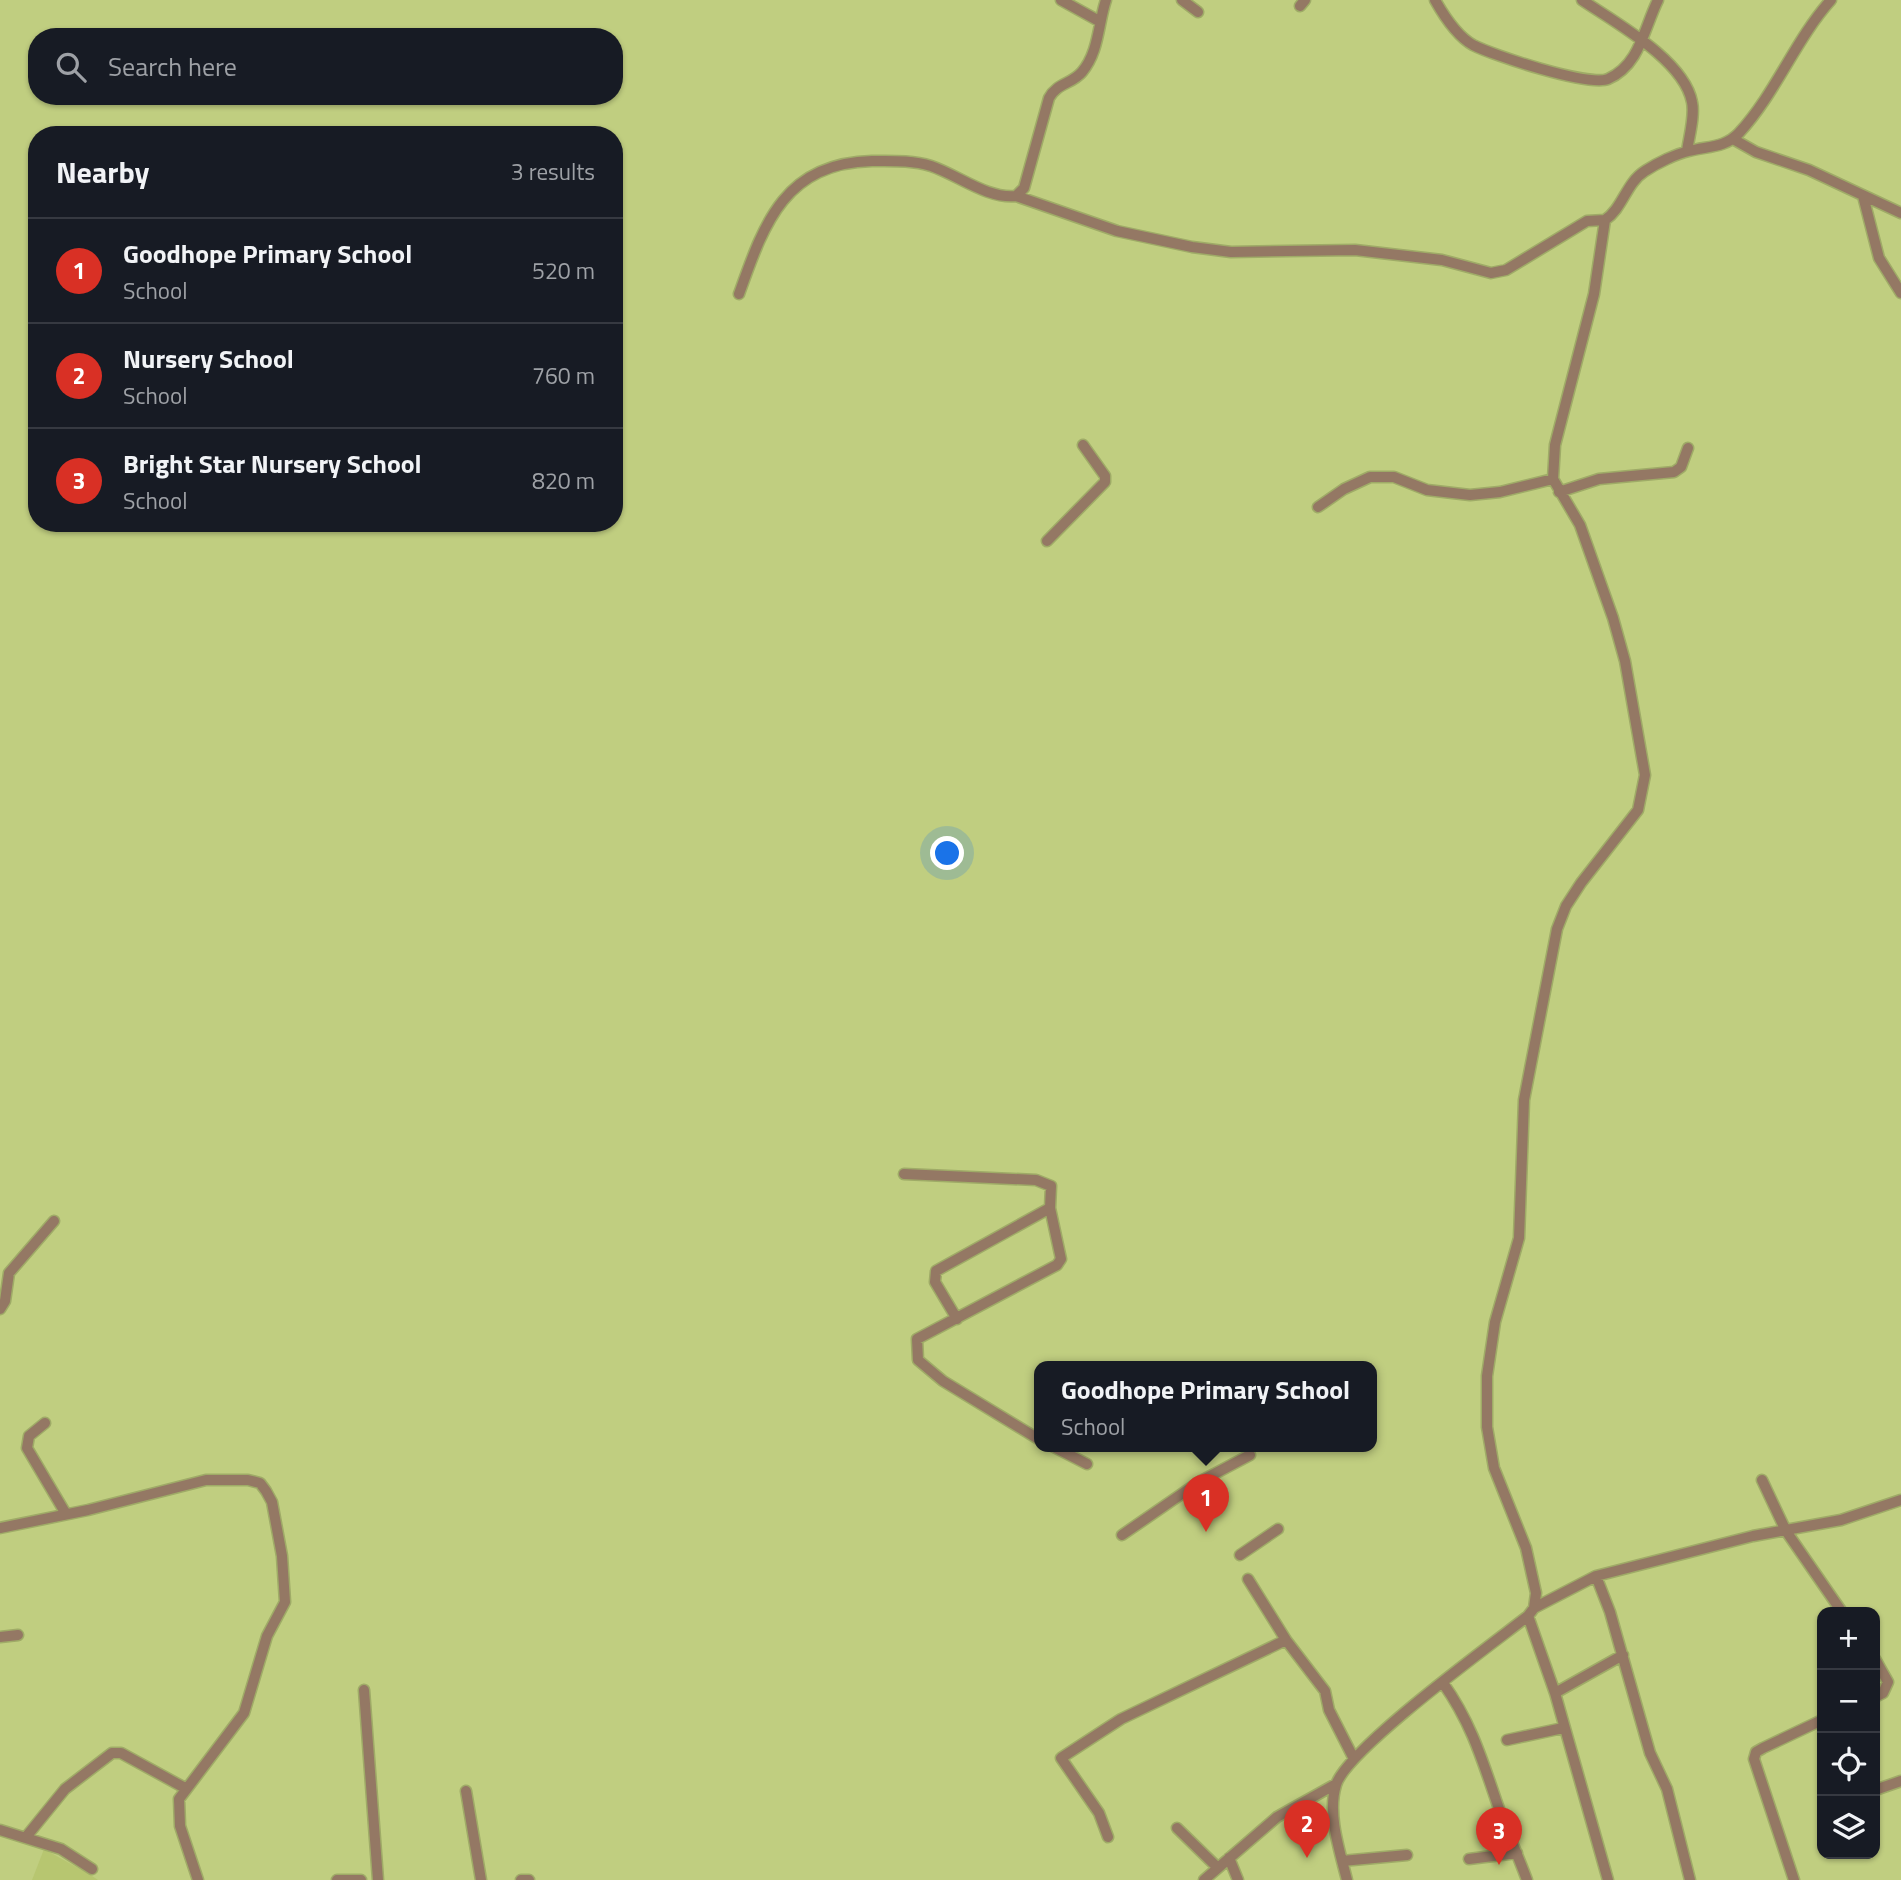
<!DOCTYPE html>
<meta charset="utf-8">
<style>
:root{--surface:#171b24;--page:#242831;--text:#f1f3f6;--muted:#9ea1a6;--line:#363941;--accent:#d93025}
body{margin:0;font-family:"Titillium Web",sans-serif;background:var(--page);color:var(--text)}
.controls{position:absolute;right:21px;bottom:21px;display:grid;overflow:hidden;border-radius:14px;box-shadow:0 2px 5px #0004}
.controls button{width:63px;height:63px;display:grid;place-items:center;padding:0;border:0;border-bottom:2px solid var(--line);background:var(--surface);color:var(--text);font:35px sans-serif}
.you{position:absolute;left:948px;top:854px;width:24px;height:24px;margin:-18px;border:5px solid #fff;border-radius:50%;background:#1a73e8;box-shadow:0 0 0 10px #1a73e833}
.badge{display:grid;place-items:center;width:46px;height:46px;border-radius:50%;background:var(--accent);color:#fff;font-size:23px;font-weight:700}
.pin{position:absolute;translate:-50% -58px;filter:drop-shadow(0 2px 4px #0008)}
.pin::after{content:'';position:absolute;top:37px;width:24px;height:21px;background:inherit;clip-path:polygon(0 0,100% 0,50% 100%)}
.popup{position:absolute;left:1034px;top:1361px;width:343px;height:91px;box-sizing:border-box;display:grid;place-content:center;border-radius:14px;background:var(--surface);filter:drop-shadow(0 2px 5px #0005);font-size:23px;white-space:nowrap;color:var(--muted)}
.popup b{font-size:26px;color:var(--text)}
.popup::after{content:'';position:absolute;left:50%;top:100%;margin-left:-14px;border:14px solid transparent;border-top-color:var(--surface)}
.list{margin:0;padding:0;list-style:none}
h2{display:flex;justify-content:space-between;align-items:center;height:91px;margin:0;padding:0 28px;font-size:30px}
h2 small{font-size:23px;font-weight:400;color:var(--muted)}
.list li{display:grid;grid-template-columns:46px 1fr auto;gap:21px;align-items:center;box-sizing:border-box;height:105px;padding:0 28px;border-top:2px solid var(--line)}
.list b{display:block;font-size:26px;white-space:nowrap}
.list p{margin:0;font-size:23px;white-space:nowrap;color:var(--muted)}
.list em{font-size:23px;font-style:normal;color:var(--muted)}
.icon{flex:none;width:38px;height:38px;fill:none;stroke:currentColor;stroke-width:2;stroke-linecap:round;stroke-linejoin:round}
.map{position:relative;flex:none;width:1901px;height:1880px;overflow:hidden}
.search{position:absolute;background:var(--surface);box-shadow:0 2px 5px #0004;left:28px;top:28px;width:595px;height:77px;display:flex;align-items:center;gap:18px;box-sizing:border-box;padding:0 24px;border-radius:28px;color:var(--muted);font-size:26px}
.panel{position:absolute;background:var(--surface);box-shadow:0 2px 5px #0004;left:28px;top:126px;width:595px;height:406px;border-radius:28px}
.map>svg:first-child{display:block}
</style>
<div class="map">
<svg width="1901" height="1880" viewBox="0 0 1901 1880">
<rect width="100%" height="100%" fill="#c0ce80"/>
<!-- built -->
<path fill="#b7c670" d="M44,1849L89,1874L98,1880H32Z"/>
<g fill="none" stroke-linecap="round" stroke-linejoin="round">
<defs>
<path id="minor" d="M1061,0L1099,21
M1182,0L1198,12
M1435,0C1444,16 1457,36 1473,45C1492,55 1589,87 1608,79C1640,65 1644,28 1658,0
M1582,0C1616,23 1684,60 1692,102C1695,116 1689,137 1687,151
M1300,6L1305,0
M1733,139L1756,152L1809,170L1901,213
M1016,196L1024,188L1049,98C1057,83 1072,84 1082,72C1099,52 1098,24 1106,0
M1863,196L1879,258L1901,293
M739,294C764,224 784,163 872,161C892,161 912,160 931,166C958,175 987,199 1016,196L1117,231L1192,247L1231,252L1355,250L1442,260L1491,273L1506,270L1587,221L1605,220
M1559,492L1599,479L1674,472L1681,467L1688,448
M1318,507L1344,489L1370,477H1394L1427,490L1470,495L1500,492L1553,479
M1047,541L1105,482V476L1083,445
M904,1174L1036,1180L1051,1186L1050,1208L1061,1259L1057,1265L917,1339L918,1360L943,1381L1040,1440
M0,1309L5,1301L9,1273L54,1221
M957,1319L935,1282L936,1271L1050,1208
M45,1423L29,1436L27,1448L66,1514
M1052,1446L1087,1464
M1762,1480L1786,1531L1842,1612
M0,1528L88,1510L206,1480H248L260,1483L266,1491L272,1502L282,1556L285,1602L267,1636L244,1713L179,1799L180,1826L198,1880
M1122,1535L1199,1482L1250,1455
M1240,1555L1278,1529
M1596,1576L1610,1612L1650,1753L1667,1789L1690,1880
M1248,1579L1286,1640L1325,1691L1329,1710L1354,1759
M1534,1608L1536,1593L1526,1548L1494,1468L1487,1427V1376L1495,1322L1519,1238L1524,1100L1557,929L1566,906L1581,883L1638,810L1645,775L1625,661L1613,618L1580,525L1553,479L1555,445L1594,294L1605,220C1623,208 1626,183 1645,171C1657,163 1676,154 1689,151C1708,146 1725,148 1739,133C1776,93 1795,40 1831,0
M1528,1616L1555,1693L1608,1880
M0,1637L18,1635
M1875,1659L1888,1682L1883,1693L1875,1697
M1443,1683C1470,1721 1481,1756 1496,1800C1505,1827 1517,1853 1527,1880
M364,1690L378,1880
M1555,1693L1623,1655
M1507,1740L1563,1728
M1875,1790L1901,1781
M466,1791L481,1880
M1177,1828L1218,1868
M0,1830L61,1849L92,1869
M26,1837L65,1789L112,1753H121L185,1788
M1108,1837L1099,1813L1061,1758L1121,1719L1286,1640
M1229,1858L1238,1880
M1469,1859L1517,1853
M1342,1861L1407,1855
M337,1880H361
M521,1880H529
M1204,1880L1277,1817L1336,1784
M1347,1880C1340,1852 1327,1814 1336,1785C1346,1750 1492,1644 1528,1616L1534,1608L1596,1576L1753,1536L1841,1520L1901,1500
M1794,1880L1754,1759L1756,1752L1763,1748L1822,1720"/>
</defs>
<!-- minor casing -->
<use href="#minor" stroke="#9fab67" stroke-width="13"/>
<!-- minor -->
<use href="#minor" stroke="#947864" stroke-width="10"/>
</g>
</svg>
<div class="controls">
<button>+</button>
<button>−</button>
<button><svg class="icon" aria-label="locate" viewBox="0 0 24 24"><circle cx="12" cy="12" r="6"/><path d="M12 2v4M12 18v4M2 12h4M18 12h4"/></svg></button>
<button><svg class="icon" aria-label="layers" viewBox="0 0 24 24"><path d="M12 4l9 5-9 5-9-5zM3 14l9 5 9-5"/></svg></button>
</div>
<div class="you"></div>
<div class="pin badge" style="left:1206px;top:1532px">1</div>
<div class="popup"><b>Goodhope Primary School</b>School</div>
<div class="pin badge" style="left:1307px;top:1858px">2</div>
<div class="pin badge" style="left:1499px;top:1865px">3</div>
<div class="search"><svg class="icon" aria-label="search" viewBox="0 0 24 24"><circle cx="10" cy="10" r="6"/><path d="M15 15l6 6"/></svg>Search here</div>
<section class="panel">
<h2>Nearby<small>3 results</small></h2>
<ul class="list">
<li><span class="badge">1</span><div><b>Goodhope Primary School</b><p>School</p></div><em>520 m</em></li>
<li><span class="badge">2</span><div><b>Nursery School</b><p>School</p></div><em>760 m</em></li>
<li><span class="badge">3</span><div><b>Bright Star Nursery School</b><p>School</p></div><em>820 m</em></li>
</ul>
</section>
</div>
